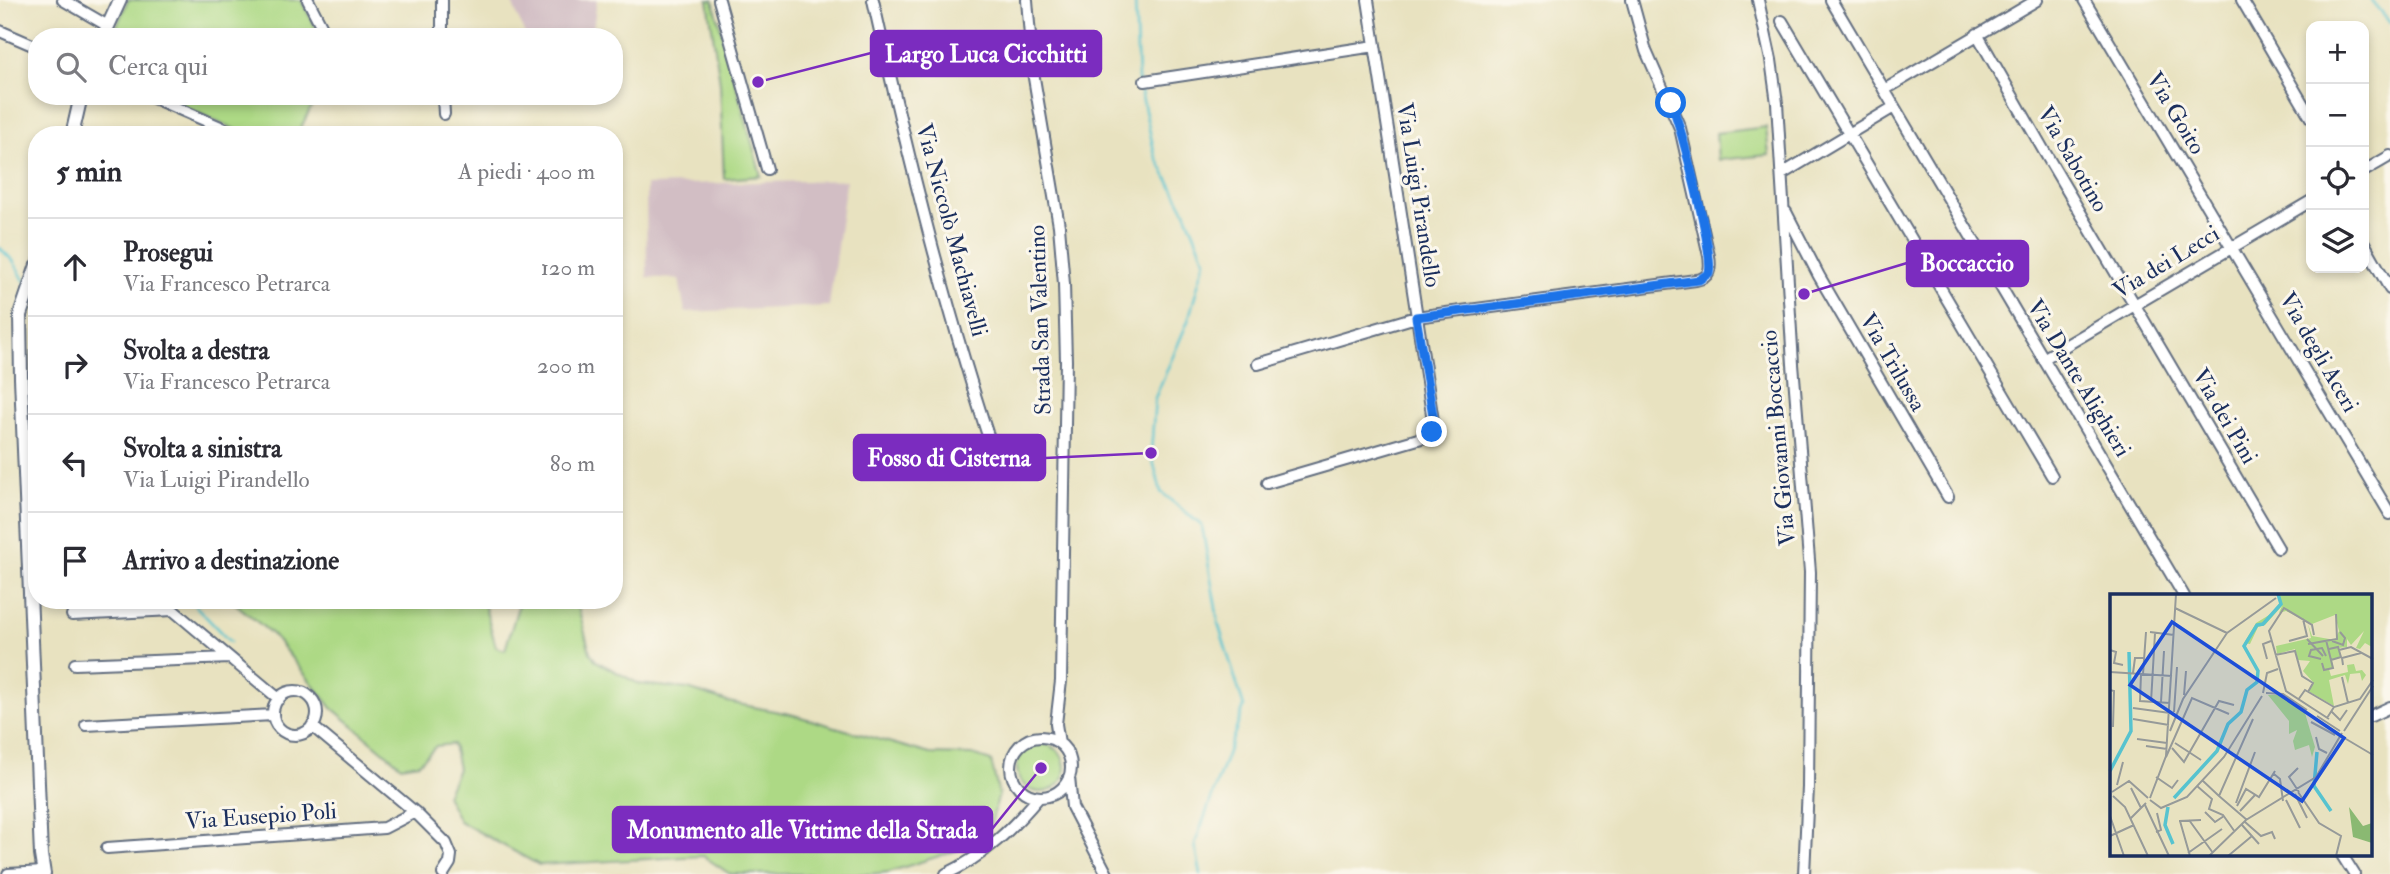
<!DOCTYPE html>
<html lang="it">
<meta charset="utf-8">
<style>
:root{--surface:#fff;--page:#f2f2f3;--text:#2b2b33;--muted:#7c7c81;--line:#e1e1e2}
body{margin:0;font-family:"IM FELL Double Pica",serif;background:var(--page);color:var(--text)}
.controls{position:absolute;right:21px;top:21px;display:grid;overflow:hidden;border-radius:14px;box-shadow:0 4px 10px #0003}
.controls button{width:63px;height:63px;display:grid;place-items:center;padding:0;border:0;border-bottom:2px solid var(--line);background:var(--surface);color:var(--text);font:35px sans-serif}
.stop{position:absolute;width:21px;height:21px;margin:-16px;border:5px solid #1a73e8;border-radius:50%;background:#fff}
.stop.end{background:#1a73e8;border-color:#fff;box-shadow:0 2px 7px #0008}
.list{margin:0;padding:0;list-style:none}
h2{display:flex;justify-content:space-between;align-items:center;height:91px;margin:0;padding:0 28px;font-size:30px}
h2 small{font-size:23px;font-weight:400;color:var(--muted)}
.list li{display:grid;grid-template-columns:46px 1fr auto;gap:21px;align-items:center;box-sizing:border-box;height:98px;padding:0 28px;border-top:2px solid var(--line)}
.list b{display:block;font-size:26px;white-space:nowrap}
.list p{margin:0;font-size:23px;white-space:nowrap;color:var(--muted)}
.list em{font-size:23px;font-style:normal;color:var(--muted)}
.icon{flex:none;width:38px;height:38px;fill:none;stroke:currentColor;stroke-width:2;stroke-linecap:round;stroke-linejoin:round}
.map{position:relative;flex:none;width:2390px;height:874px;overflow:hidden}
.search{position:absolute;background:var(--surface);box-shadow:0 4px 10px #0003;left:28px;top:28px;width:595px;height:77px;display:flex;align-items:center;gap:18px;box-sizing:border-box;padding:0 24px;border-radius:28px;color:var(--muted);font-size:26px}
.panel{position:absolute;background:var(--surface);box-shadow:0 4px 10px #0003;left:28px;top:126px;width:595px;height:483px;border-radius:28px}
.map>svg:first-child{display:block}
</style>
<div class="map">
<svg width="2390" height="874" viewBox="0 0 2390 874">
<rect width="100%" height="100%" fill="#fbf7ec"/>
<filter id="ink" filterUnits="userSpaceOnUse"><feTurbulence type="fractalNoise" baseFrequency=".0143" numOctaves="2"/><feDisplacementMap in="SourceGraphic" scale="14" xChannelSelector="R" yChannelSelector="G"/><feConvolveMatrix kernelMatrix="1 2 1 2 8 2 1 2 1" color-interpolation-filters="sRGB"/></filter>
<filter id="wash" filterUnits="userSpaceOnUse"><feTurbulence type="fractalNoise" baseFrequency=".00686" numOctaves="4" result="noise"/><feDisplacementMap in="SourceGraphic" scale="28" xChannelSelector="R" yChannelSelector="G"/><feGaussianBlur stdDeviation="1.57" result="paint"/><feColorMatrix in="noise" values="0 0 0 0 0 0 0 0 0 0 0 0 0 0 0 0 0 1.4 0 .05"/><feComposite in="paint" operator="in"/></filter>
<g filter="url(#wash)">
<rect width="100%" height="100%" fill="#e8e2c0"/>
<!-- industrial -->
<path fill="#d2bec4" d="M511,0H597L592,37H526Z
M846,180L829,306L685,312L679,279L647,277L646,185Z"/>
<!-- green -->
<path fill="#add985" stroke="#648472" stroke-width="2" d="M128,0H301L321,37H112Z
M708,0H713L761,176L724,179L720,83Z
M160,96H317L297,135H248Z
M1766,127L1769,155L1718,160L1716,133Z
M231,600H483L496,647L505,650L520,600H576L590,652L596,661L639,684L688,689L728,702L790,714L930,754L972,755L991,761L999,795L989,830L958,850L889,872L871,874H730L703,856L539,865L459,821L446,795L458,769L453,744L436,746L419,763L401,766L332,708L273,635Z
M1017 768a24 24 0 1 1 48 0a24 24 0 1 1-48 0Z"/>
<g fill="none" stroke-linecap="round" stroke-linejoin="round">
<!-- stream -->
<path stroke="#57c3cf" stroke-width="2.5" d="M1135,0L1138,79L1155,155L1185,211L1205,260L1188,321L1155,398L1151,453L1161,492L1202,526L1219,626L1244,707L1195,844L1201,874
M2371,0L2390,23
M0,248L14,262L25,282
M32,294L37,304
M190,600L230,642"/>
</g>
</g>
<g filter="url(#ink)">
<g fill="none" stroke-linecap="round" stroke-linejoin="round">
<defs>
<path id="minor" d="M63,0L108,26
M308,0L327,37
M442,0V37
M719,0L767,169
M873,0C908,158 947,315 999,469
M1027,0L1033,72L1059,226L1064,284L1066,361L1061,681L1056,724L1059,743
M1758,0L1771,60L1777,103L1793,364L1810,572L1808,787L1804,874
M1831,0L2184,596
M2084,0L2390,514
M2242,0L2311,118
M1782,21L2052,476
M0,31L37,47
M1977,34L2044,151L2278,548
M1145,81L1375,46
M1884,90L2037,0
M149,96L239,135
M443,96L444,114
M2364,171L2390,156
M1782,174L1894,107
M1786,212L1819,276L1948,497
M2364,243L2390,289
M2043,359L2311,201
M1258,364L1416,317L1696,280C1710,278 1711,269 1709,256L1680,128L1646,51L1632,0
M1267,483L1425,437L1432,432L1434,427L1368,0
M72,615L173,610L279,699
M75,664L230,658
M273 713a22 22 0 1 1 44 0a22 22 0 1 1-44 0Z
M2371,716L2390,707
M86,725L273,715
M312,726L415,812L446,843L451,855L450,863L443,874
M1011 767a30 30 0 1 1 60 0a30 30 0 1 1-60 0Z
M1069,777L1072,807L1107,874
M107,848L384,828L415,812
M2342,855L2354,874
M8,874L44,872
M946,874C984,856 1012,829 1039,797"/>
<path id="tertiary" d="M103,37L120,0
M72,135L81,96
M37,265L20,315L21,378L41,855L44,874"/>
</defs>
<!-- minor casing -->
<use href="#minor" stroke="#636e80" stroke-width="14"/>
<!-- tertiary casing -->
<use href="#tertiary" stroke="#636e80" stroke-width="16"/>
<!-- minor -->
<use href="#minor" stroke="#fff" stroke-width="10"/>
<!-- tertiary -->
<use href="#tertiary" stroke="#fff" stroke-width="12"/>
</g>
</g>
<g fill="none" stroke-linecap="round" stroke-linejoin="round" filter="url(#ink)">
<!-- route -->
<path stroke="#1a73e8" stroke-width="9" d="M1432,432L1434,421L1416,317L1699,280L1709,273C1714,253 1681,125 1671,103"/>
</g>
<g text-anchor="middle" dominant-baseline="central" stroke-width="6" stroke-linejoin="round" paint-order="stroke">
<!-- street labels -->
<g font-size="23" fill="#1b2f5e" stroke="#fbf7ec">
<text transform="translate(2176 113) rotate(59)">Via Goito</text>
<text transform="translate(2073 159) rotate(60)">Via Sabotino</text>
<text transform="translate(1419 195) rotate(81)">Via Luigi Pirandello</text>
<text transform="translate(952 230) rotate(75)">Via Niccolò Machiavelli</text>
<text transform="translate(2166 262) rotate(-31)">Via dei Lecci</text>
<text transform="translate(1040 320) rotate(-92)">Strada San Valentino</text>
<text transform="translate(2319 352) rotate(60)">Via degli Aceri</text>
<text transform="translate(1893 362) rotate(60)">Via Trilussa</text>
<text transform="translate(2079 378) rotate(59)">Via Dante Alighieri</text>
<text transform="translate(2225 416) rotate(60)">Via dei Pini</text>
<text transform="translate(1778 438) rotate(-95)">Via Giovanni Boccaccio</text>
<text transform="translate(261 816) rotate(-4)">Via Eusepio Poli</text>
</g>
</g>
<!-- overview -->
<g transform="translate(2110 594)">
<rect width="262" height="262" fill="#e8e2c0"/>
<path d="M167,0H262V53L255,49L250,55L246,54L254,37L241,51L237,45V53L228,54L231,63L222,66L223,74L219,75L221,82L238,78L237,71L244,70L246,77L252,76L256,81L252,87L250,79L240,80L238,90L235,81L219,86L224,112L198,97L203,88L193,77L200,67L188,66L185,55L167,60L166,52L201,44L198,30L202,42L225,46L229,37L225,21L202,30L176,17L169,19L172,12L155,31L148,33L140,50L134,49L146,29L164,18L170,8ZM158,101H170L195,119L205,153L202,163L199,151L185,156L183,147L187,136L179,140V127Z" fill="#add985"/>
<path d="M239,213L253,232L262,229V249L243,243Z" fill="#8ab972"/>
<path fill="none" stroke="#57c3cf" stroke-width="3.5" d="M207,158L204,192L221,217M0,177L21,137L19,58M64,204L107,157L118,130L131,118L137,96L147,88L148,77L134,52L147,31L153,30L171,10L168,0M58,213L55,231L63,250"/>
<path fill="none" stroke="#969a99" stroke-width="2" d="M40,38L64,41M117,39L166,4M204,41L202,31L174,14L159,37L176,97L219,125M197,45L213,62M220,46L198,50L227,45L226,20M179,47L197,42L193,25M222,47L233,51L235,44L230,38M219,55L228,53L231,63L221,66M0,56L6,58L4,69L13,71M229,56L241,53L263,65M165,61L185,57L192,82L203,89L198,98M157,65L153,50L161,47M211,65L199,62L201,56L212,54L216,62M212,69L214,76L223,74L216,46M233,71L232,64L251,59M0,78L62,82M23,79L25,64H34M31,80L30,107L60,109M33,80L36,38M232,83L238,109M0,96L4,97L3,133M153,99L157,79L168,75M156,99L173,100L197,116M74,101L76,77M188,106L195,96L224,113M41,108L45,39M51,108L54,57M23,114L60,119M221,117L230,126L237,116M64,118L67,73M207,122L230,137M217,124L224,113L250,105L263,86M23,125L59,131M201,128L225,141M60,137L73,105L117,39L65,14M234,137L263,92M231,142L263,161M206,143L209,155L217,159M27,145L57,149M65,149L91,166M36,152L57,155M62,154L74,168L109,107L124,111M56,163L82,104L119,120M188,174L179,183L189,198M164,180L170,185L173,207M46,183L62,194L68,186M92,186L109,202M7,191L13,168M87,192L102,205L99,215L113,221L125,238M21,194L31,214M2,198L19,187L38,204M188,198L209,229L231,242L226,262M185,200L197,224M3,202L15,213L38,262M40,204L56,162L66,0M40,206L51,214L77,203L114,163L152,102M176,206L190,234M126,209L145,158M35,211L59,262M127,212L136,195L149,203L165,177M130,217L145,201M95,218L105,228L114,222M0,222L14,262M21,224L36,209M79,226L103,259M137,226L109,202L143,125M69,227L91,226M70,227L80,262M135,228L151,242L162,238L165,245M132,231L149,250M46,238L51,236L47,219M0,242L24,231M78,259L112,235M99,262L136,226L206,183L232,139M118,262L142,242"/>
<path fill="#1d4ed8" fill-opacity="0.15" stroke="#1d4ed8" stroke-width="3.5" d="M62,28L234,144L192,207L20,91Z"/>
<rect width="262" height="262" fill="none" stroke="#1b2f5e" stroke-width="3.5"/>
</g>
<!-- callouts -->
<path fill="none" stroke="#7b2cbf" stroke-width="2.5" d="M758 82L871 53M1804 294L1907 263M1151 453L1045 458M1041 768L992 829"/>
<g fill="#7b2cbf" stroke="#fbf7ec" stroke-width="2.5">
<circle cx="758" cy="82" r="7"/>
<circle cx="1804" cy="294" r="7"/>
<circle cx="1151" cy="453" r="7"/>
<circle cx="1041" cy="768" r="7"/>
</g>
<g fill="#7b2cbf" stroke="#7b2cbf" stroke-width="2.5">
<rect x="871" y="31" width="230" height="45" rx="7"/>
<rect x="1907" y="241" width="121" height="45" rx="7"/>
<rect x="854" y="435" width="191" height="45" rx="7"/>
<rect x="613" y="807" width="379" height="45" rx="7"/>
</g>
<g font-size="24" text-anchor="middle" font-weight="bold" fill="#fff">
<text x="986" y="62">Largo Luca Cicchitti</text>
<text x="1967" y="271">Boccaccio</text>
<text x="949" y="466">Fosso di Cisterna</text>
<text x="802" y="838">Monumento alle Vittime della Strada</text>
</g>
</svg>
<div class="controls">
<button>+</button>
<button>−</button>
<button><svg class="icon" aria-label="locate" viewBox="0 0 24 24"><circle cx="12" cy="12" r="6"/><path d="M12 2v4M12 18v4M2 12h4M18 12h4"/></svg></button>
<button><svg class="icon" aria-label="layers" viewBox="0 0 24 24"><path d="M12 4l9 5-9 5-9-5zM3 14l9 5 9-5"/></svg></button>
</div>
<div class="stop" style="left:1671px;top:103px"></div>
<div class="stop end" style="left:1432px;top:432px"></div>
<div class="search"><svg class="icon" aria-label="search" viewBox="0 0 24 24"><circle cx="10" cy="10" r="6"/><path d="M15 15l6 6"/></svg>Cerca qui</div>
<section class="panel">
<h2>5 min<small>A piedi · 400 m</small></h2>
<ul class="list">
<li><svg class="icon" aria-label="ahead" viewBox="0 0 24 24"><path d="M12 20V5M6 11l6-6 6 6"/></svg><div><b>Prosegui</b><p>Via Francesco Petrarca</p></div><em>120 m</em></li>
<li><svg class="icon" aria-label="right" viewBox="0 0 24 24"><path d="M7 20v-9h11M14 6l5 5-5 5"/></svg><div><b>Svolta a destra</b><p>Via Francesco Petrarca</p></div><em>200 m</em></li>
<li><svg class="icon" aria-label="left" viewBox="0 0 24 24"><path d="M17 20v-9H6M10 6l-5 5 5 5"/></svg><div><b>Svolta a sinistra</b><p>Via Luigi Pirandello</p></div><em>80 m</em></li>
<li><svg class="icon" aria-label="arrive" viewBox="0 0 24 24"><path d="M6 21V4h12l-3 4 3 4H6"/></svg><div><b>Arrivo a destinazione</b></div></li>
</ul>
</section>
</div>
